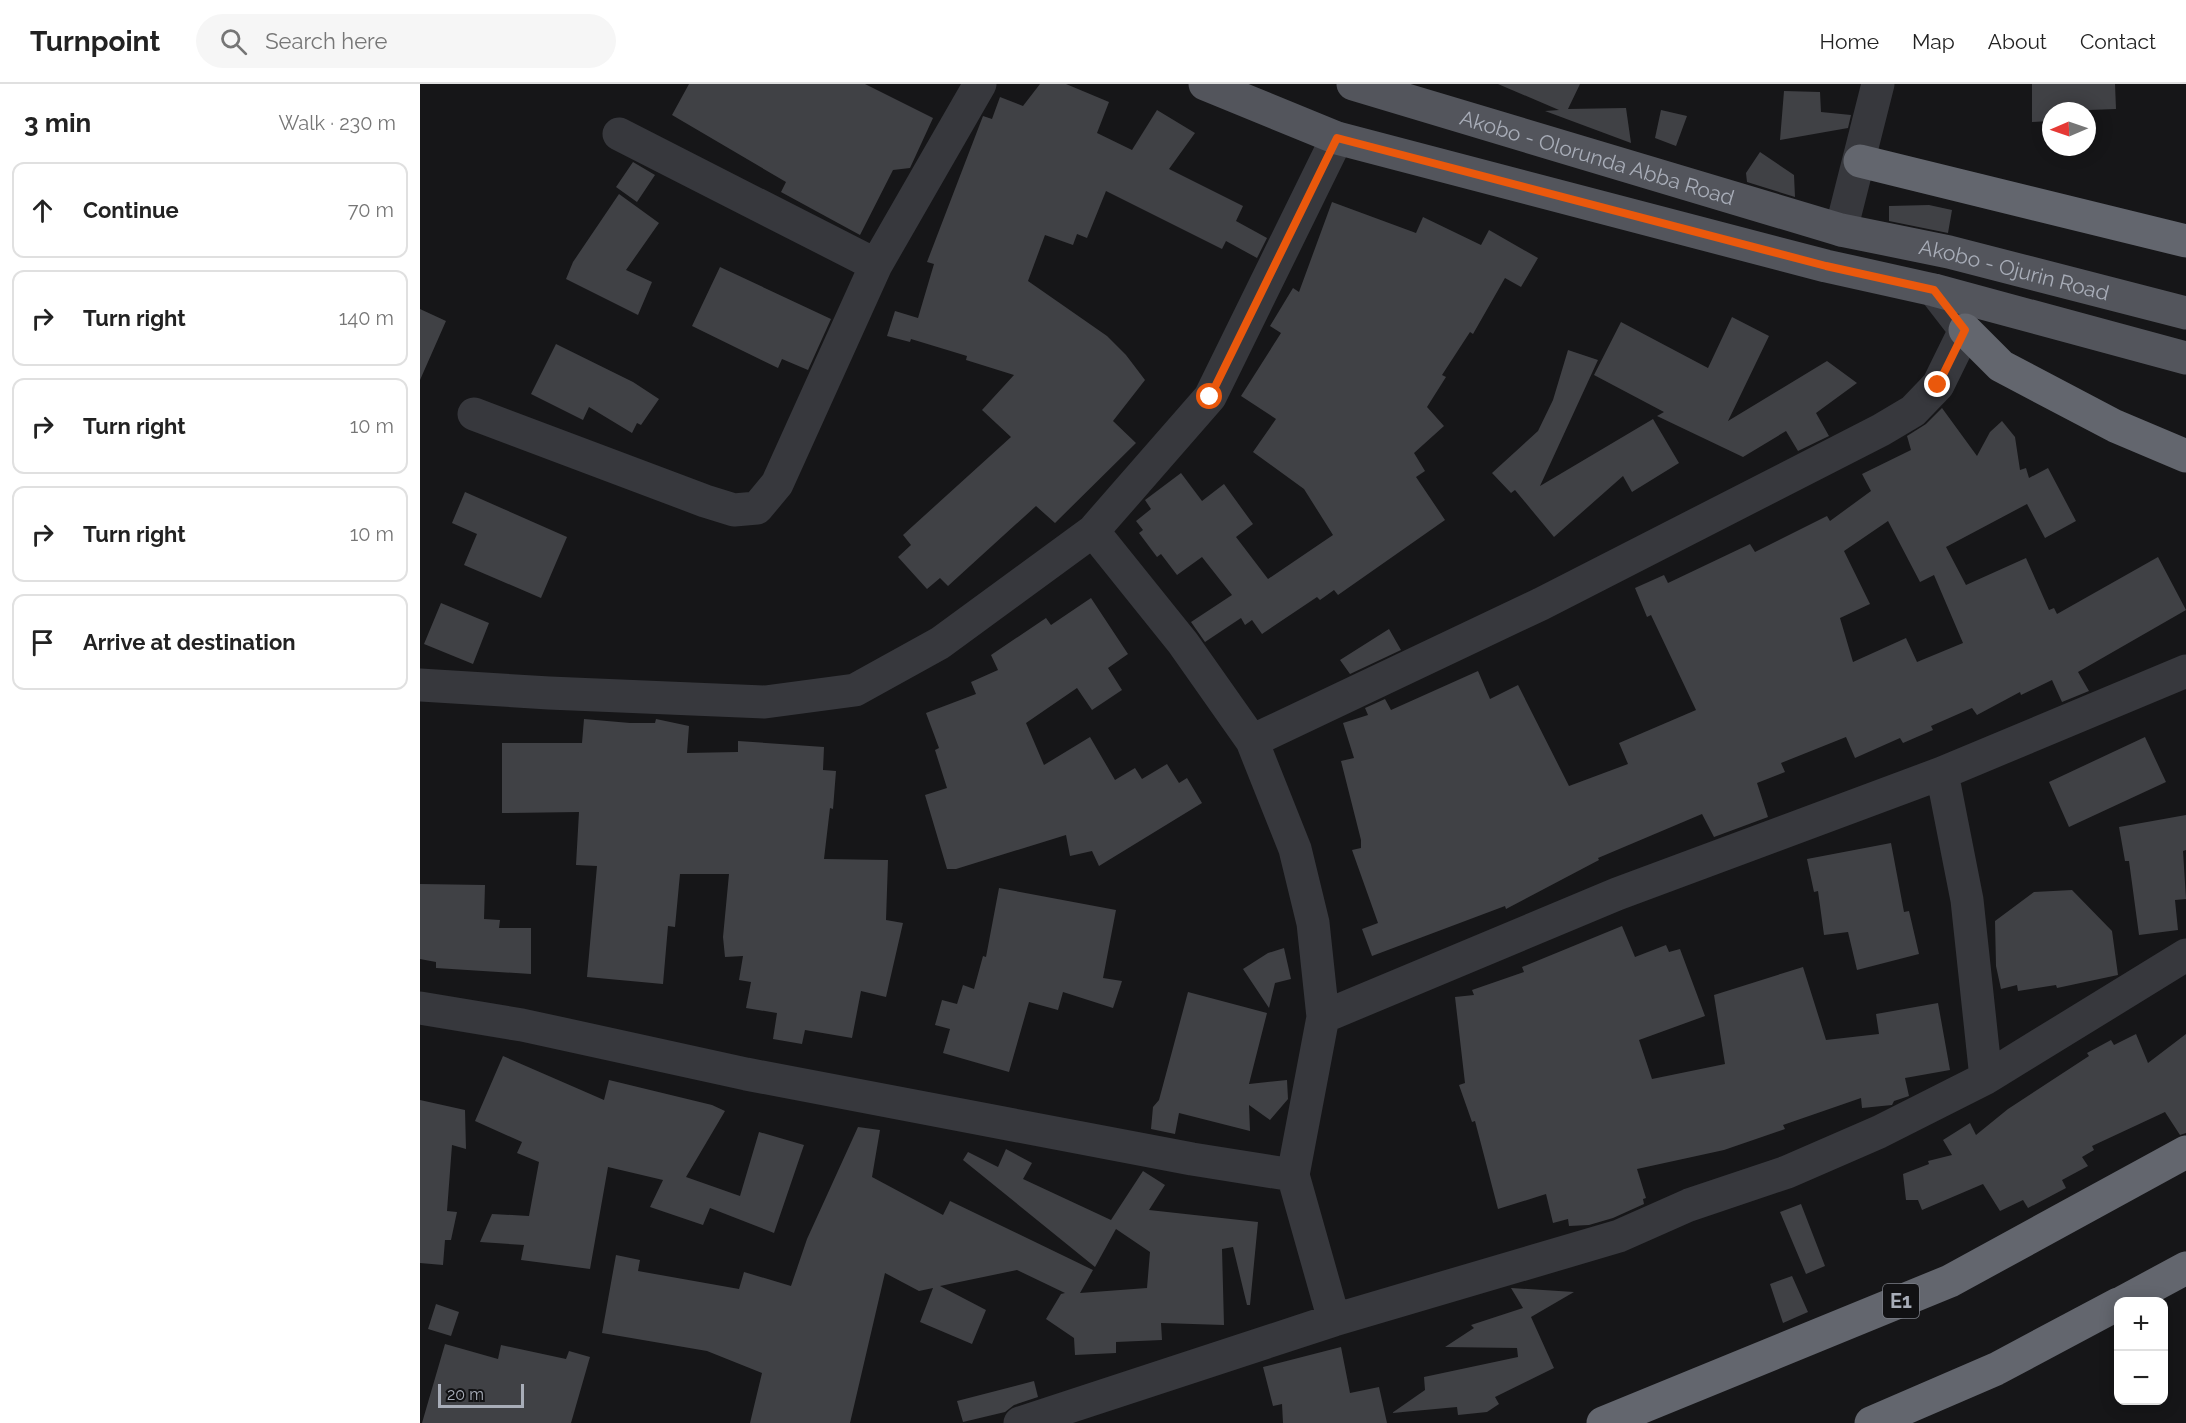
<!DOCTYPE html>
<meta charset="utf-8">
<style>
:root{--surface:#fff;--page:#f6f6f6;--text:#222;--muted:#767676;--line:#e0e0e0}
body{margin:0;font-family:Raleway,sans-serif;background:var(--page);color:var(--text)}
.controls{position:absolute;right:18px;bottom:18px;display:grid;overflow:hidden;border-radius:12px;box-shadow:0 3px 15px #0003}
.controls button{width:54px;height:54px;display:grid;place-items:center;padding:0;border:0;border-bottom:2px solid var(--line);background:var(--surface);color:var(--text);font:30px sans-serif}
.compass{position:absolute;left:1622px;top:18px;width:54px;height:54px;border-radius:50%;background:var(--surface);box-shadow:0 3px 15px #0003;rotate:268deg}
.scale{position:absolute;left:18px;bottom:15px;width:86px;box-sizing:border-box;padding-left:6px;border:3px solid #a8adb8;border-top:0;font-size:16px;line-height:21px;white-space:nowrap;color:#a8adb8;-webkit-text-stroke:4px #111113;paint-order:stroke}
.stop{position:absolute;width:18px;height:18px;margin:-14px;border:4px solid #ea580c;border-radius:50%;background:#fff}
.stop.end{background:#ea580c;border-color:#fff;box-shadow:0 2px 6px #0008}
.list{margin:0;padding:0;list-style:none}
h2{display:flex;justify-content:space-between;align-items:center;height:78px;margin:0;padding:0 24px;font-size:26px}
h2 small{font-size:20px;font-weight:400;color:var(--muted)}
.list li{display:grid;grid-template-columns:39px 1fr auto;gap:18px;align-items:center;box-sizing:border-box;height:96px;margin:0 12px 12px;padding:0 12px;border:2px solid var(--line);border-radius:12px}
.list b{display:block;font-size:22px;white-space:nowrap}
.list em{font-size:20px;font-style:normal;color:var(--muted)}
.icon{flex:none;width:33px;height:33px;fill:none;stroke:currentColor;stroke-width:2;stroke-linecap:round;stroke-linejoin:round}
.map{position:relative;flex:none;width:1766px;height:1339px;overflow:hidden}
header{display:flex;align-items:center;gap:36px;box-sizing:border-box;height:84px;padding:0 30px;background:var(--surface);border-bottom:2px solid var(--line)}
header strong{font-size:28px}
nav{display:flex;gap:33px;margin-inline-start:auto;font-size:21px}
.search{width:420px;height:54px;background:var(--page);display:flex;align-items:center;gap:15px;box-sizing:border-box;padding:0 21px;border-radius:33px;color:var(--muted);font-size:22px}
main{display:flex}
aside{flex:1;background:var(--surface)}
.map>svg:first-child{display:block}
</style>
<header>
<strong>Turnpoint</strong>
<div class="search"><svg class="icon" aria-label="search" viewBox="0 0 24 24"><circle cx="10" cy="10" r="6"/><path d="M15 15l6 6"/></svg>Search here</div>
<nav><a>Home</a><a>Map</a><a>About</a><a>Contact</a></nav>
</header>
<main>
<aside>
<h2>3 min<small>Walk · 230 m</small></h2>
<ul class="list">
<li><svg class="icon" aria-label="ahead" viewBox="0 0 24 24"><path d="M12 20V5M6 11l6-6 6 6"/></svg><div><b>Continue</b></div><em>70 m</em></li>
<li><svg class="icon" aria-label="right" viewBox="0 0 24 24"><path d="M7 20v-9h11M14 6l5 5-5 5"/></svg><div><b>Turn right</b></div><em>140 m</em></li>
<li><svg class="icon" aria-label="right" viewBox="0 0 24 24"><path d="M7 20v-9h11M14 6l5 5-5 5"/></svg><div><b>Turn right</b></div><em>10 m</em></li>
<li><svg class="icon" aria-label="right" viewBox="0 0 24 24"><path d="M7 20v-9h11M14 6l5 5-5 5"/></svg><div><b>Turn right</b></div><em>10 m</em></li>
<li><svg class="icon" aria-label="arrive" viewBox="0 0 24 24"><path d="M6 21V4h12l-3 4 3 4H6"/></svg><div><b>Arrive at destination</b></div></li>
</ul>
</aside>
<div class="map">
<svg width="1766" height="1339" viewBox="0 0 1766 1339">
<rect width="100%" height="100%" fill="#161618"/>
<!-- building -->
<path fill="#404145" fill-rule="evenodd" d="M269,0H445L513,34L490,84L473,86L440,151L361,108L366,98L252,31Z
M620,0H646L689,18L677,49L712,66L737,26L775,49L749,85L823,122L816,137L847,154L837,174L806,157L802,165L686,107L667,154L657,150L653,161L625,151L608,197L687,252L706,271L725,296L693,337L716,359L635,439L616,422L528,502L520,494L507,505L478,473L491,461L483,451L591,353L562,326L594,291L546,276L547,272L491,255L490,258L467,252L475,227L498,234L514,180L507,178L563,32L572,35L580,13L603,22Z
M1078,0H1160L1148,25L1206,24L1211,59L1125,27L1139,26Z
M1612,0H1695L1696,25L1669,26L1670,36H1667V27H1631V37L1612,38Z
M1364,7L1400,8L1401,28L1431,31L1428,44L1360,56Z
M1241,26L1267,32L1256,62L1235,54Z
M1340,68L1374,91L1375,113L1327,98L1326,89Z
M213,78L235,91L217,118L196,103Z
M199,110L239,139L206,186L232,198L218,231L146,195L153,178Z
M912,118L996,149L1003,133L1061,161L1069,146L1118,174L1101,203L1085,194L1053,250L1050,248L1022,291L1026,293L1007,323L1024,342L994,369L1005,387L996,393L1025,436L918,511L914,506L900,516L897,513L842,550L832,536L825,541L821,534L785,558L771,538L812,511L782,473L757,491L741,470L737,473L719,449L723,446L716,437L731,425L725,416L761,389L782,417L804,400L833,440L816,453L848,495L913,451L884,405L833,368L856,335L821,312L861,249L850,242L873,204L879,208Z
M1509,121L1532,126L1528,149L1469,137V122Z
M300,183L411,235L388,286L362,275L358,284L272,242Z
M0,225L26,237L0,296Z
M1312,233L1349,252L1308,337L1407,277L1437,299L1396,329L1409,352L1378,367L1366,347L1323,373L1237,332L1244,328L1174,291L1201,238L1288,284Z
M136,260L213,298L239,315L221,341L217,339L212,349L169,323L163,336L111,310Z
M1148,266L1178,276L1120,402L1233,335L1259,379L1212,408L1203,392L1134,453L1095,406L1091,409L1072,389L1118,347L1133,316Z
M1522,324L1557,372L1570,348L1582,337L1595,353L1600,386L1606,384L1609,394L1628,384L1656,437L1625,454L1607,420L1526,463L1546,501L1606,474L1629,526L1634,524L1637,530L1738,473L1766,526L1658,588L1669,607L1642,618L1632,596L1601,611L1600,608L1557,631L1552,624L1511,642L1513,646L1483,659L1480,654L1435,674L1426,653L1361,679L1365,688L1337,699L1348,733L1294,753L1282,730L1178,774L1179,776L1086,825L1085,822L952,872L942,845L958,839L932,766L941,764V756L921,677L934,674L923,639L948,631L945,624L965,615L971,626L1058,587L1070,615L1098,601L1149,702L1208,680L1199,659L1276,626L1231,531L1227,533L1215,504L1244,491L1248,499L1330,460L1335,468L1407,432L1410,437L1451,407L1442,390L1491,366L1487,352L1506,340ZM1468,437L1500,498L1514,491L1543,559L1497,578L1486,554L1433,578L1420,534L1450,520L1424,467Z
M45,408L147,453L121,514L44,481L57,450L32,439Z
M671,514L708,570L688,584L702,606L672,626L657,604L606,639L624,681L670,653L695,696L715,684L722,695L747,680L759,699L767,694L782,719L679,782L672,767L650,772L646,751L536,785H527L505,711L527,704L515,666L519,664L506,629L556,610L551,598L578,586L571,571L626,534L631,541Z
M21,519L69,539L53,580L4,560Z
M969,545L981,566L930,590L920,576Z
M164,635L210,639H235L236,635L269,642L267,669L318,668V657L404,663L403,686L416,687L413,725L410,724L404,775L468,776L466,836L483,839L466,913L441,907L432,954L385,946L382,960L353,955L357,929L326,924L331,898L319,896L323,872L305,873L303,853L309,790H260L255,843L248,842L243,900L167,893L177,782L156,781L159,728L82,729V659H162Z
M1725,653L1746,698L1649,743L1629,698Z
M1766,731V766L1763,767L1766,815L1755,816L1758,846L1719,851L1709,777H1705L1699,743Z
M1471,759L1484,828L1489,827L1499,870L1437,886L1428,848L1404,851L1398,807L1394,808L1387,775Z
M0,800L65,801L64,835L80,836L79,844H111V890L16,884V878L0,875Z
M579,804L696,826L683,894L702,897L693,924L643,908L638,926L609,918L589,988L523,969L530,945L515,941L522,916L537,920L543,901L554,905L563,872L566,873Z
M1652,806L1692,847L1698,891L1637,904L1636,901L1598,907L1597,901L1581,905L1576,882L1575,837L1614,808Z
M1202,842L1215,873L1246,861L1249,868L1260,865L1285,932L1219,956L1232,995L1305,980L1294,911L1383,883L1406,956L1459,950L1456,930L1518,919L1530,986L1485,994L1489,1012L1474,1017L1472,1021L1442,1024L1441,1014L1363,1041L1365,1045L1304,1066L1217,1085L1226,1114L1223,1115L1224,1120L1193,1134L1169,1141L1149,1142L1148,1135L1133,1139L1126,1110L1078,1125L1055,1037L1052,1038L1039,1001L1045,999L1035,913L1054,911L1052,906L1104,888L1102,883Z
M864,864L871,895L855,899L849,924L823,885L848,869Z
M768,908L847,929L829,1000L867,996L868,1015L850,1036L829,1021L830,1047L759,1029L755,1050L731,1045L733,1023L739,1016Z
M1716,950L1728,979L1766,950V1049L1760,1051L1745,1028L1672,1062L1674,1066L1662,1073L1668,1082L1642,1096L1646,1104L1608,1124L1603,1116L1580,1127L1563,1100L1502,1126L1498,1116H1486L1483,1090L1509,1080L1508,1077L1532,1071L1523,1056L1550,1039L1556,1051L1588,1025L1669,972L1667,969L1691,956L1694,961Z
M83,972L184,1016L189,996L292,1021L305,1027L266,1093L320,1112L339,1048L384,1061L354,1149L290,1124L283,1141L230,1123L243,1096L188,1083L170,1185L101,1176L104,1161L60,1158L72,1130L109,1132L119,1078L97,1069L102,1058L55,1037Z
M0,1016L45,1026L46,1065L32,1061L27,1127L37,1128L31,1156H25L23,1181L0,1179Z
M438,1043L460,1046L452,1093L523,1131L530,1117L673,1186L660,1209L727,1204L730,1168L696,1145L675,1183L543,1076L548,1068L578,1083L586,1065L612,1079L603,1095L691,1136L723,1087L745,1101L729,1126L838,1138L830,1221H827L813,1163L802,1165L804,1241L741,1239L742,1256L696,1258V1269L655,1271L654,1254L626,1235L641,1210L645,1209L597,1186L520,1202L566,1226L552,1260L500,1238L513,1204L499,1207L465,1189L430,1339H330L342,1289L287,1267L182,1249L196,1171L220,1176L218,1187L319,1205L324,1188L371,1202L387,1155Z
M1381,1120L1405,1182L1386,1190L1360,1128Z
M1372,1192L1388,1228L1363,1239L1350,1200Z
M1091,1204L1154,1208L1111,1233L1134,1284L1075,1313L1079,1320L1067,1328L1038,1331L1037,1323L972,1329L1005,1306L1004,1293L1098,1273L1097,1264L1025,1263L1054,1244L1051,1241L1103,1224Z
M16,1220L39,1228L31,1252L8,1245Z
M25,1260L78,1275L81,1261L146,1275L149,1267L170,1273L151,1339H2Z
M921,1263L930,1309L959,1303L967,1339H863L862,1320L853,1322L843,1283Z
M614,1297L618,1313L594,1321L585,1328L543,1338L537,1317Z"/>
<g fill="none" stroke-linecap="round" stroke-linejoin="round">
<!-- minor -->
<path stroke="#37383d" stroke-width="33" d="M199,50L456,181
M1421,146L1458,0
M54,330L285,417L314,426L337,424L357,400L456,181L560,0
M673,447L763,559L832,657L875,765L893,839L903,933L873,1091L914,1236
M0,601L129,609L345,618L435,606L520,559L673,447L790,313L917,54
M832,657L1121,520L1461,346L1493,327L1518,301L1545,246L1514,206
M1522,689L1547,816L1566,994
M0,924L102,941L326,990L772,1075L873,1091
M903,933L1197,810L1522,689L1766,587
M600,1339L914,1236L1199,1152L1269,1121L1367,1088L1459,1048L1566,994L1766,871"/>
<!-- major -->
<g stroke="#53555c" stroke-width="33">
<path d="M785,0L917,54L1406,182L1514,206L1766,274"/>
<path id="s1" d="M933,0L1421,146L1529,168L1766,229"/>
</g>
<!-- highway -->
<path stroke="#63666e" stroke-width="33" d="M1440,77L1766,157
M1545,246L1581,282L1695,342L1766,372
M1703,1218L1766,1184
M1183,1339L1530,1197L1766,1068
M1451,1339L1576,1285L1698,1220"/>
</g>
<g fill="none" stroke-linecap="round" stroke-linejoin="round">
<!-- route -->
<path stroke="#ea580c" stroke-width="8" d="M790,313L917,54L1406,182L1514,206L1545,246L1518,301"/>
</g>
<g text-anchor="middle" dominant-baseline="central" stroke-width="4.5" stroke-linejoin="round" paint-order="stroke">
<!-- shield labels -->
<rect fill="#111113" stroke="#7b7e86" stroke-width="1.5" x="1463" y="1200" width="36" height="34" rx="4.5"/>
<g font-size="20" font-weight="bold" fill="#a8adb8">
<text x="1481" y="1217">E1</text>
</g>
<!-- street labels -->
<g font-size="21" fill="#a8adb8" stroke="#111113">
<text stroke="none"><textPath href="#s1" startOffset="255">Akobo - Olorunda Abba Road</textPath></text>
<text stroke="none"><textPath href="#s1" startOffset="687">Akobo - Ojurin Road</textPath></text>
</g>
</g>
</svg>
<div class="controls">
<button>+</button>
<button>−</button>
</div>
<svg class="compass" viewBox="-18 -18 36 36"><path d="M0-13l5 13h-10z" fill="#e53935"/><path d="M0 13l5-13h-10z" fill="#767676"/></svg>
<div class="scale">20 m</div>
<div class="stop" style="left:790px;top:313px"></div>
<div class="stop end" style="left:1518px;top:301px"></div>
</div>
</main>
